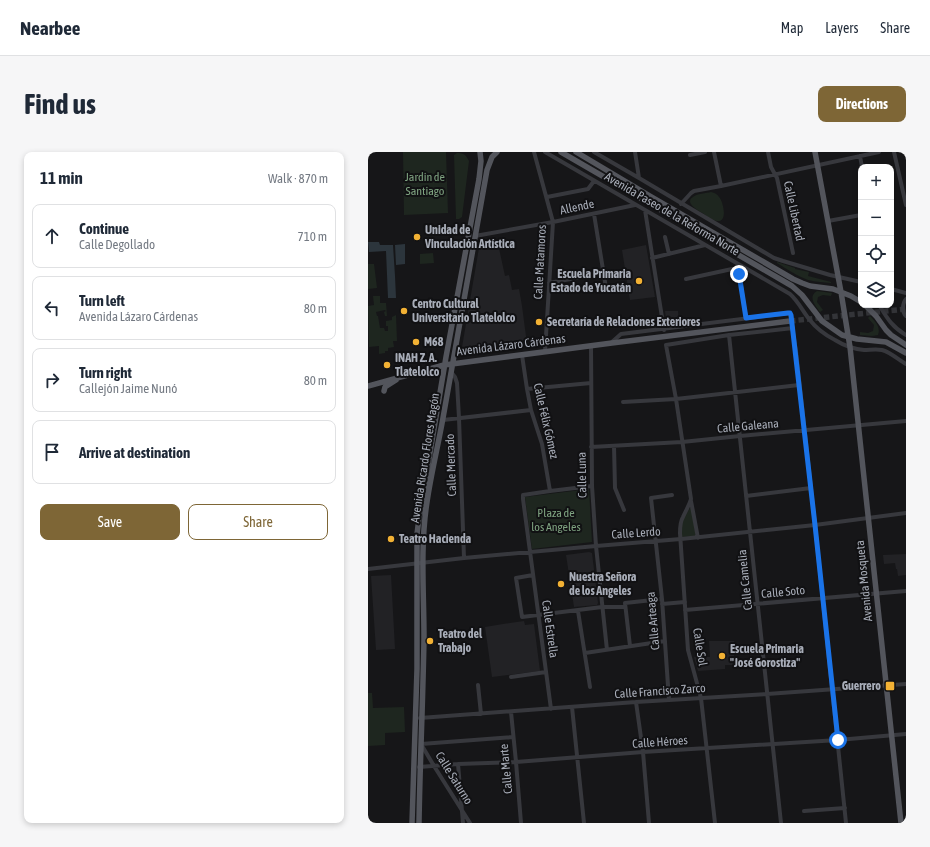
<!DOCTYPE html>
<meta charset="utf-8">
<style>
:root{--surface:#fff;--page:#f6f6f7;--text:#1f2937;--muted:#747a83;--line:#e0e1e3;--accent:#7e6636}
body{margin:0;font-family:"Asap Condensed",sans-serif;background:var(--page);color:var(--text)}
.controls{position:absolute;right:12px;top:12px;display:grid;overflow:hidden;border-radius:8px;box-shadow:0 2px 6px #0003}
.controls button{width:36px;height:36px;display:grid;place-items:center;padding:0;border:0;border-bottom:1px solid var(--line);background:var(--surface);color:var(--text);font:20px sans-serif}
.stop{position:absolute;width:12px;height:12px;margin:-9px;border:3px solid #1a73e8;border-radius:50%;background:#fff}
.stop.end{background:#1a73e8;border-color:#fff;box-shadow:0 1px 4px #0008}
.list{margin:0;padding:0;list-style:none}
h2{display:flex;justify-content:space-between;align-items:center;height:52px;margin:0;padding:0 16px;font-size:17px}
h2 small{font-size:13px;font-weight:400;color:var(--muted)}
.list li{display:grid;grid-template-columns:26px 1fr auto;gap:12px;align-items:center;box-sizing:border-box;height:64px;margin:0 8px 8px;padding:0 8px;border:1px solid var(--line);border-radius:8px}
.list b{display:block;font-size:15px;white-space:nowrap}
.list p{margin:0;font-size:13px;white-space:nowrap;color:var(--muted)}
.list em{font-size:13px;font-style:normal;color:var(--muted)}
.actions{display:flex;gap:8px;padding:12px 16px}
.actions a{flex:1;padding:9px 0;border:1px solid var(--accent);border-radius:8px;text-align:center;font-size:14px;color:var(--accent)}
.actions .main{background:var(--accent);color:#fff}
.icon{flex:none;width:22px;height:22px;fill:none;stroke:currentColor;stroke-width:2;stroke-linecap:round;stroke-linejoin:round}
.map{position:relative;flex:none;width:538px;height:671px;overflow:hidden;border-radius:8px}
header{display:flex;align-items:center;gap:24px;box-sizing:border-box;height:56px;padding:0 20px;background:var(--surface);border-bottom:1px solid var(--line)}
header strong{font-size:19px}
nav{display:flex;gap:22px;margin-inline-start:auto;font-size:14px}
.intro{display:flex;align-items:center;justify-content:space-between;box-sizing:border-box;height:96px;padding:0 24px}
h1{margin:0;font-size:28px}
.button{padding:10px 18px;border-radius:8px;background:var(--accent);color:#fff;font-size:14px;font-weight:700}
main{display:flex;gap:24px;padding:0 24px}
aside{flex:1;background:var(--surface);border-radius:8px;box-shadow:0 2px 6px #0003}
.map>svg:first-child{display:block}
</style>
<header>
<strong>Nearbee</strong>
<nav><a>Map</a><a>Layers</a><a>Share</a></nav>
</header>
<div class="intro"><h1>Find us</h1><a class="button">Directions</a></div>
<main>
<aside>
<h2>11 min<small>Walk · 870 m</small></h2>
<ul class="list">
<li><svg class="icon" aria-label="ahead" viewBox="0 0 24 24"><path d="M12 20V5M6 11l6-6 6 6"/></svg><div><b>Continue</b><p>Calle Degollado</p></div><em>710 m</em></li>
<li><svg class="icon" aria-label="left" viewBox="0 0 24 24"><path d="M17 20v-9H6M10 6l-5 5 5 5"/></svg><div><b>Turn left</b><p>Avenida Lázaro Cárdenas</p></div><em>80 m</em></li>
<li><svg class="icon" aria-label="right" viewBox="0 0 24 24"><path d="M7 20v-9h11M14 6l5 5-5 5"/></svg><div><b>Turn right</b><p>Callejón Jaime Nunó</p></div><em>80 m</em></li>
<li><svg class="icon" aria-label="arrive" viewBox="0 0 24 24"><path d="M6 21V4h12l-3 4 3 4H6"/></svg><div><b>Arrive at destination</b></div></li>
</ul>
<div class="actions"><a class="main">Save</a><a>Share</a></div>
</aside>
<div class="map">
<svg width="538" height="671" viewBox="0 0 538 671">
<rect width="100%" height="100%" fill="#161618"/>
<!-- built -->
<path fill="#222225" d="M129,87L137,124L141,123L144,138L151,137L154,154L159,192L93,201L112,90Z
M278,93L287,145L262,148L254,98Z
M297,159H310L311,173L299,174Z
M221,400L224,401L230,451L229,453L206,455L198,403Z
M538,402V423L530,424L529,417H528L527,411L516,412L515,403Z
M23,423L27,497L8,498L3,424Z
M156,469L157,473L166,472L172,519L124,525L117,475L135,472Z
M341,489H366L367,493H369L370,503H366L367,513H357V517L330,519L326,505H342Z"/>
<!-- green -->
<path fill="#1e261f" d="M35,0H78L80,61L36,63Z
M89,1C96,1 98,3 101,9L94,65L91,67H88L86,3Z
M343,40C347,41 349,42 351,45C355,49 360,69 350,69C346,70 335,61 331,59C327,56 317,50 325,45C328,42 339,41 343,40Z
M65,101L66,111L52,112V102Z
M409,110L427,116V117L441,120L440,124L463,130V131C456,130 448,130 440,128C429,124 419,117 409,111Z
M0,112H6L9,136L0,137Z
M449,139L464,141L463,144L455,143L450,145L449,150L455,158L452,160C448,154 439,145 449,139Z
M5,144H12V151H18L19,164H17L16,160L18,159L17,158L8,160L9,164H10L12,176H16L17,179H20V174H18V169L24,168V165L28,163L29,189H25L26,195L20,196V199H17V201L11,202V194L1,195L0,154L6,153Z
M502,164C507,169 513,175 510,183L504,184L492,183V180L500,181L505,179L506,173L500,166Z
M221,337L224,390L164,397L157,345Z
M323,355L328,384L313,385V371L322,356Z
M0,541H4L5,556L36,555L37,580L17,581V593L0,594Z"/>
<!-- water -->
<path fill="#2c353c" d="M0,90H11L12,93H25L27,124L28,146H20L18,99L1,100Z
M37,92V112L28,113L27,93Z"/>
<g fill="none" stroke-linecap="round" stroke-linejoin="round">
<!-- major-tunnel -->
<path stroke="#333438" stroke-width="5.5" stroke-dasharray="5.5 3" stroke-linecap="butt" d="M422,169L538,157"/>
<!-- minor -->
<path stroke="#37383d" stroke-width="4" d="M166,0L185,70L177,200
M177,0L422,142C430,149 434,158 441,167C448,176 457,183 467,188C475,193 486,197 496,198C502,198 508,197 514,198C522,200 531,208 538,212
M226,0L271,26L406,106L415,109L462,123L493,130
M267,0L271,26
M346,0L353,34
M400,0L403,15L409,26L425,101
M526,0L538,53
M322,3L337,0
M492,4L494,15
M179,45L220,37L226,29
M313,52L323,41L326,39L353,34L511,0
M277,58L296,178
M226,62L238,136
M460,69L493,63
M107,84L185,70L267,53
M297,85L301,102
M284,106L337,93
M371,116V121L378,166
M318,127L364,117H370
M181,131L235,121
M523,137L538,141
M538,147C534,152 534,160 538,164
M511,153C519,166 524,175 538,183
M361,183L413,671
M244,190L253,182L422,161L428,199L447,373L478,671
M223,194L224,334L228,394L239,498
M154,203L159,237L163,258L174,292L182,339
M83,220L87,225L89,231L91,266L96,406
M159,237L223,231
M255,250L308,247L431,233
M75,268L163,258
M246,294L247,336L256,358
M223,295L314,290L372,284L538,269
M378,344L443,336
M323,349L330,386
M0,417L96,406L228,394L313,387L447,373L538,361
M165,423L148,426L154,465L234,455H257
M294,452L317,450
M317,458L538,439
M210,459L222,535
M262,494L257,451L294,447
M217,501L297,489
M143,525L178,520
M110,533L113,562
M301,548L294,447L283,346L304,343
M268,550L275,600L281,671
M204,555L216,671
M183,557L155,347V343L182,339L224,334
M143,560L148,610L153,671
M52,566L268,550L399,542L538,532
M90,612L95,671
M51,615L90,612L148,610L275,600L470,588L538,582
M436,659L477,656
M102,671L66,614L53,592L145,585
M347,671L333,546L320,498L312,381C312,375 312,370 315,365C318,358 321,354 323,347L308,247L298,193L361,183L425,176"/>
<!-- major -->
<path stroke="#53555c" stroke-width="5.5" d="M193,0L424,134L434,143L454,169L474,183L489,187L518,190L538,201
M208,0L282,44L425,127L434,131L442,134L465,137L483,144L493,150
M447,0L473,140L482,195L533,671
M497,153L508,164L518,178L523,183L538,193
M0,234L76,213L244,191L422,169
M16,239L17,235L28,228
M44,671L49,517V382L51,366L78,205L111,27L113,9L112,0
M51,671C52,609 55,548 56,486C56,441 52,395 59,350C63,322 70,294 75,266C90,183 104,101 119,18L124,5L129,0"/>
</g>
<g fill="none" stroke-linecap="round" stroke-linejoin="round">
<!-- route -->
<path stroke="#1a73e8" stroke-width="5" d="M371,122L378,166L420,161H422L423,163L447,373L470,588"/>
</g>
<!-- markers -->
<g fill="#f2b134" stroke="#111113" stroke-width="1.5">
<circle cx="49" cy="85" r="4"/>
<circle cx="271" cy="129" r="4"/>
<circle cx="36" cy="159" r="4"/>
<circle cx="171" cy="170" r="4"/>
<circle cx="48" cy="190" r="4"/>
<circle cx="19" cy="213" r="4"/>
<circle cx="23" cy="387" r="4"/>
<circle cx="193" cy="432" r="4"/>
<circle cx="62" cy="489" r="4"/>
<circle cx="354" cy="504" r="4"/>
<rect x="517" y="529" width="10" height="10" rx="2"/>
</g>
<g text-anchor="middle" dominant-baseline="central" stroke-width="4" stroke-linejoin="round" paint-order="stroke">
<!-- park labels -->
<g font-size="12" fill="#7fa381" stroke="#111113">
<text x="57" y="25">Jardin de<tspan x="57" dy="14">Santiago</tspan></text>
<text x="188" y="361">Plaza de<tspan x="188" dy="14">los Angeles</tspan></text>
</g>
<!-- street labels -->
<g font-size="12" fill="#a8adb8" stroke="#111113">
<text transform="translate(209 55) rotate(-12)">Allende</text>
<text transform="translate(426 59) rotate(78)">Calle Libertad</text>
<text transform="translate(304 62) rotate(30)">Avenida Paseo de la Reforma Norte</text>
<text transform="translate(172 110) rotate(-87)">Calle Matamoros</text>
<text transform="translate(143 193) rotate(-7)">Avenida Lázaro Cárdenas</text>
<text transform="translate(178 269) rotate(77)">Calle Félix Gómez</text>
<text transform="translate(380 274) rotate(-5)">Calle Galeana</text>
<text transform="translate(57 306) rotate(-81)">Avenida Ricardo Flores Magón</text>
<text transform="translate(83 313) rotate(-92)">Calle Mercado</text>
<text transform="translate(214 323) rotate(-91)">Calle Luna</text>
<text transform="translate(268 381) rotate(-4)">Calle Lerdo</text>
<text transform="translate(377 428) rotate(-96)">Calle Camelia</text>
<text transform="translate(496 429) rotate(-96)">Avenida Mosqueta</text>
<text transform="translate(415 440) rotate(-5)">Calle Soto</text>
<text transform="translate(285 469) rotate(-95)">Calle Arteaga</text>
<text transform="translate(182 477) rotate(82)">Calle Estrella</text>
<text transform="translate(332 495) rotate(81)">Calle Sol</text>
<text transform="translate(292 539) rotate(-4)">Calle Francisco Zarco</text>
<text transform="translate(292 590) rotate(-4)">Calle Héroes</text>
<text transform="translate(138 617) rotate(-95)">Calle Marte</text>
<text transform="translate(86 626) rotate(58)">Calle Saturno</text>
</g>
<!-- poi labels -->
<g font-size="12" font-weight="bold" fill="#a8adb8" stroke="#111113" text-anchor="start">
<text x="57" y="78">Unidad de<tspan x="57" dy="14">Vinculación Artística</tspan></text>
<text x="263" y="122" text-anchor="end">Escuela Primaria<tspan x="263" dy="14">Estado de Yucatán</tspan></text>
<text x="44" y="152">Centro Cultural<tspan x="44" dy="14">Universitario Tlatelolco</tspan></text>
<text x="179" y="170">Secretaría de Relaciones Exteriores</text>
<text x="56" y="190">M68</text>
<text x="27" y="206">INAH Z. A.<tspan x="27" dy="14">Tlatelolco</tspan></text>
<text x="31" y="387">Teatro Hacienda</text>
<text x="201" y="425">Nuestra Señora<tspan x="201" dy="14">de los Angeles</tspan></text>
<text x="70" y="482">Teatro del<tspan x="70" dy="14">Trabajo</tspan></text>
<text x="362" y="497">Escuela Primaria<tspan x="362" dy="14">"José Gorostiza"</tspan></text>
<text x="513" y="534" text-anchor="end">Guerrero</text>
</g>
</g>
</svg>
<div class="controls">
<button>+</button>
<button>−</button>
<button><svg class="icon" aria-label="locate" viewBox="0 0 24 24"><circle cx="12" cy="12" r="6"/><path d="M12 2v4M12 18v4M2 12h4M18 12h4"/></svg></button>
<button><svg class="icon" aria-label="layers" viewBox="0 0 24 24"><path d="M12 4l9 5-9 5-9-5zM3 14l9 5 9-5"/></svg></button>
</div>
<div class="stop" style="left:470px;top:588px"></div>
<div class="stop end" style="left:371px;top:122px"></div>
</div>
</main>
